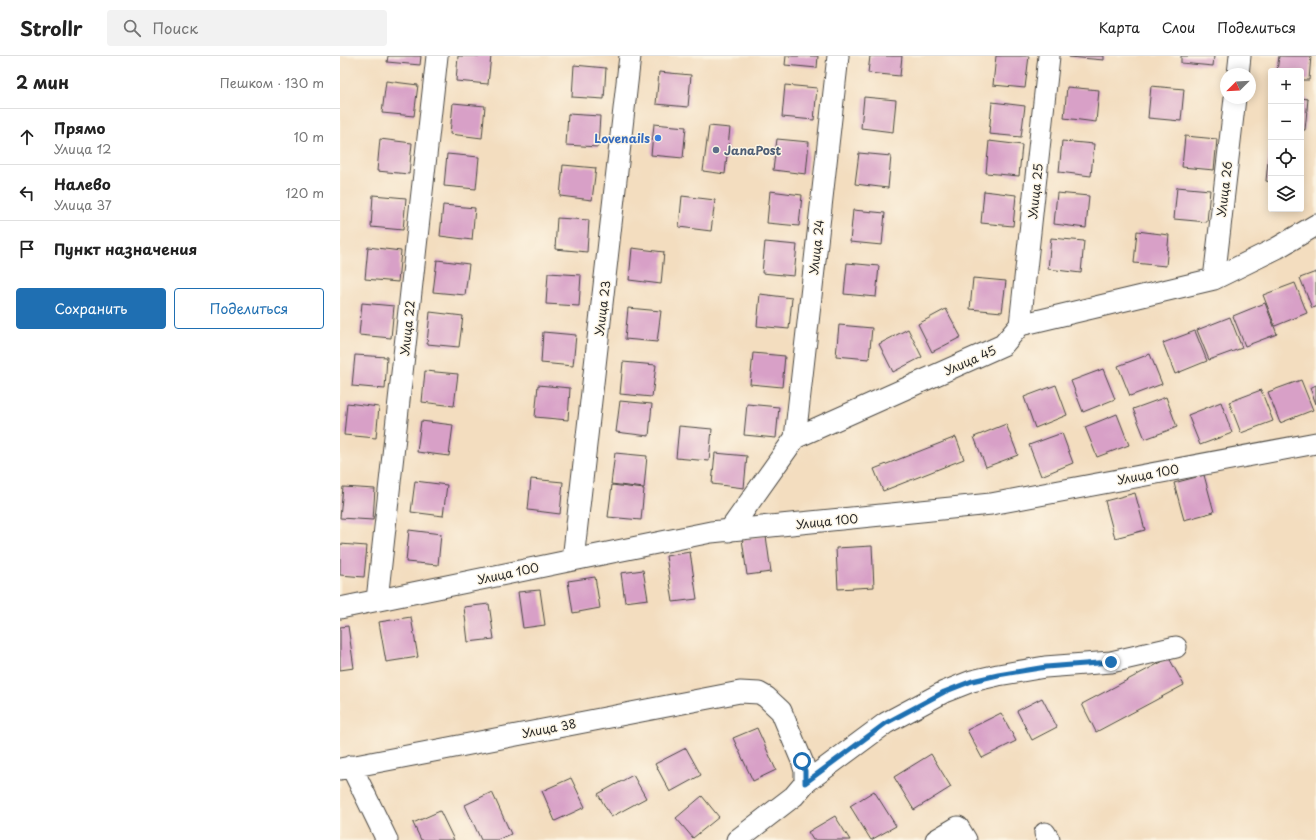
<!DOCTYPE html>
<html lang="ru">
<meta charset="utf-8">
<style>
:root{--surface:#fff;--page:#f2f2f2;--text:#222;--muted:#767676;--line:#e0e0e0;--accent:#1f6fb2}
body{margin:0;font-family:"Playpen Sans",sans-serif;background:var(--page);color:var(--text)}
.controls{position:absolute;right:12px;top:12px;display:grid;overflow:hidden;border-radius:4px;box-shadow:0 2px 10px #0003}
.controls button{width:36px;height:36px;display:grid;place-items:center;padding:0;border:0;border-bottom:1px solid var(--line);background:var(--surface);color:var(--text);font:20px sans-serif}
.compass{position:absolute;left:880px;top:12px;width:36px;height:36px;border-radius:50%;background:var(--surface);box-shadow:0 2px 10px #0003;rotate:246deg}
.stop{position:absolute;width:12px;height:12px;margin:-9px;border:3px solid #1f6fb2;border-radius:50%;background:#fff}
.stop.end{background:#1f6fb2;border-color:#fff;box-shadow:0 1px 4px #0008}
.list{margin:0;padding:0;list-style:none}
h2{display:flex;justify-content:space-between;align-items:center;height:52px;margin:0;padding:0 16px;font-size:17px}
h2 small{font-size:13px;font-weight:400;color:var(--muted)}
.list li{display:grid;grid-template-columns:26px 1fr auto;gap:12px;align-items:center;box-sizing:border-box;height:56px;padding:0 16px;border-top:1px solid var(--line)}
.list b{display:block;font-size:15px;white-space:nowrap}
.list p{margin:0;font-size:13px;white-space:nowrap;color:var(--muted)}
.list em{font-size:13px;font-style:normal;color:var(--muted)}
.actions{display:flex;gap:8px;padding:12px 16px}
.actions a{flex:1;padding:9px 0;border:1px solid var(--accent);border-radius:4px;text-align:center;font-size:14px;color:var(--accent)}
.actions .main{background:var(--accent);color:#fff}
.icon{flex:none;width:22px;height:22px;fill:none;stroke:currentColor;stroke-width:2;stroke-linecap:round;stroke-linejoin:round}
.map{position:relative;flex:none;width:976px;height:784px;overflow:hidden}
header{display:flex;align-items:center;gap:24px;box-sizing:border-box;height:56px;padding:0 20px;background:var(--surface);border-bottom:1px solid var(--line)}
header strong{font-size:19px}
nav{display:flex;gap:22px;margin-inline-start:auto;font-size:14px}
.search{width:280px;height:36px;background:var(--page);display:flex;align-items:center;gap:10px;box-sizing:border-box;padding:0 14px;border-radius:4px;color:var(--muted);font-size:15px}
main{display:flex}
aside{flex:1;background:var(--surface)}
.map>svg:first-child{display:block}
</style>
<header>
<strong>Strollr</strong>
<div class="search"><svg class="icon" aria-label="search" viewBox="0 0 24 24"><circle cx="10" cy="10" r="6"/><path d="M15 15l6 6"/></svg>Поиск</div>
<nav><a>Карта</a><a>Слои</a><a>Поделиться</a></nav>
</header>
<main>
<aside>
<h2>2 мин<small>Пешком · 130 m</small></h2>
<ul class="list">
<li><svg class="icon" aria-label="ahead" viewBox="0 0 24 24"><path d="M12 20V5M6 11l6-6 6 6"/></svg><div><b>Прямо</b><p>Улица 12</p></div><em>10 m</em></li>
<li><svg class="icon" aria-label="left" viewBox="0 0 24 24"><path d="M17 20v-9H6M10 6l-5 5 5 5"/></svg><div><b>Налево</b><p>Улица 37</p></div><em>120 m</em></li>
<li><svg class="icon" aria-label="arrive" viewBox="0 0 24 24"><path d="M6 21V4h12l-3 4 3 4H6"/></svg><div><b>Пункт назначения</b></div></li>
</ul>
<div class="actions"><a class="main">Сохранить</a><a>Поделиться</a></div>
</aside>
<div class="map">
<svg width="976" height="784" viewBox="0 0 976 784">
<rect width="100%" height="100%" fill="#fcf5e5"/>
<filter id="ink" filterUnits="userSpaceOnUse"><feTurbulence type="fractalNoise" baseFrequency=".025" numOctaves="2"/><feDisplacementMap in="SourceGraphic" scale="8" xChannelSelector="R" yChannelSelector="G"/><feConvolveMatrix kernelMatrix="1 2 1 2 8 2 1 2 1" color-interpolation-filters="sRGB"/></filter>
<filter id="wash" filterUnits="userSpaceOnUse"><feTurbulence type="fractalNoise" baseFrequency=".012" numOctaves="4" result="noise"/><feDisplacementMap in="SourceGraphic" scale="16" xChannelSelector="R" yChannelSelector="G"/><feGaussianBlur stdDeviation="0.9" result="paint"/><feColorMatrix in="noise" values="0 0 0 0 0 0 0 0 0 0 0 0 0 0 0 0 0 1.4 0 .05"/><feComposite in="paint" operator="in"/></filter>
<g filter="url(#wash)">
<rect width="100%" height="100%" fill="#f3ddbf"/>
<g id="blocks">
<!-- building -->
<path fill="#d8a0c7" d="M48,0H81L80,9L47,6Z
M118,0H151L148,28L116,25Z
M446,0H478L477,12L445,9Z
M530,0H562L560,20L528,17Z
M656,0H689L685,32L653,29Z
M729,0H764V4L729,1Z
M841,0H874L873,10L841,7Z
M939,0H971L969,24H961V15H937Z
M234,9L266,12L264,43L232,41Z
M319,16L351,19L348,51L316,48Z
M46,25L78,29L74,60L42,57Z
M445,29L477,32L474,64L442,61Z
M811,30L844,33L841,65L808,62Z
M727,31L759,34L756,66L724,62Z
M524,41L556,44L553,76L521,72Z
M961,42L968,43L965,74H961Z
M652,46L685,50L681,81L649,78Z
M113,47L145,50L142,82L110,78Z
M228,58L260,60L258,91L226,89Z
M314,68L346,71L343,102L311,99Z
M369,70L390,72L385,118L363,115Z
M845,80L877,83L874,114L842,111Z
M40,83L72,87L69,118L37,115Z
M437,83L469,86L466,118L433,114Z
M649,85L682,89L679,120L646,117Z
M722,85L754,88L751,120L719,116Z
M929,94H931V126L926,125Z
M519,97L551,100L548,132L515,128Z
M107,98L139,101L136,133L104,130Z
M223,109L256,112L252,144L220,140Z
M837,131L870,134L867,166L834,163Z
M430,135L462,139L459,170L427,167Z
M644,135L676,139L673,170L641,167Z
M717,137L749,140L746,172L714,168Z
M33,139L66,142L63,174L31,171Z
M342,140L375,144L371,175L339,171Z
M103,149L135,152L132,184L100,180Z
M513,154L545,157L542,189L510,186Z
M217,162L249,164L247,196L215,193Z
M797,175L829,179L826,210L794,207Z
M711,182L744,185L741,217L708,213Z
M425,186L457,189L454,220L422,217Z
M28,191L61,195L58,226L25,223Z
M292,192L324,196L321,228L289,224Z
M97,204L129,208L125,239L93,236Z
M507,207L539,210L536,241L504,238Z
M976,216V251L972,252L960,222Z
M208,217L241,219L239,250L206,248Z
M633,222L666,225L662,256L630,253Z
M955,227L967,257L935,270L923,239Z
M420,238L452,242L449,273L417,270Z
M22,247L54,250L51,282L19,279Z
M925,247L937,278L905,290L893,260Z
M288,252L321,255L317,286L285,283Z
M606,253L621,281L592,296L578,268Z
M90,256L123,260L119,291L87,288Z
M890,261L902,292L869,304L857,274Z
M499,269L532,272L529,303L496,300Z
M568,273L582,301L553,316L539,288Z
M855,275L867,305L835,318L823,287Z
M203,276L236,279L233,310L201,307Z
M413,297L445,300L442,331L410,328Z
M810,298L822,328L790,340L778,310Z
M15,299L47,301L45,333L12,330Z
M283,306L316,309L312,341L280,338Z
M763,313L775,343L743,356L731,325Z
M85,315L118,318L114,350L82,346Z
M961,324L973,354L940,367L928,336Z
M198,329L230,332L228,364L195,361Z
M716,329L727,359L695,372L684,341Z
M976,329V348L970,332Z
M921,334L933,365L901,377L889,346Z
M826,341L837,371L805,383L793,353Z
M280,345L312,348L309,380L276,376Z
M881,346L892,377L860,389L848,359Z
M7,347L39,351L36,382L4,379Z
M407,348L439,351L436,382L404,379Z
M777,358L789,389L757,401L745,371Z
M81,365L113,369L109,400L77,396Z
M666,368L678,399L646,411L634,381Z
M339,370L372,373L369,405L336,402Z
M722,377L733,407L701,420L689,389Z
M616,381L624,403L543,435L534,413Z
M275,397L307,400L304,432L271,428Z
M375,397L407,400L404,432L372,428Z
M864,419L874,456L844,464L834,427Z
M191,423L223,426L220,458L188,454Z
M75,425L107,429L103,460L71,456Z
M272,429L304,433L301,464L268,461Z
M3,431L35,433L33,464L0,462Z
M795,437L805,474L775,482L765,445Z
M69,474L101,478L98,509L66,506Z
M426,480L431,516L407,519L402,483Z
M0,488L27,490L24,521L0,519Z
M532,490L534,531L498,533L496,492Z
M350,496L357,543L333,546L326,500Z
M303,514L308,543L285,546L281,517Z
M255,521L260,552L233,557L228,525Z
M200,534L205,569L183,572L178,536Z
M149,548L154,583L128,586L124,551Z
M71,561L78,601L46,606L39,566Z
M8,570L14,612L0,614V571Z
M829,602L844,629L756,676L742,648Z
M702,642L717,671L692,684L677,655Z
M661,657L676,685L642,702L627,674Z
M417,672L436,714L413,725L393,682Z
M346,692L361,719L330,736L315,708Z
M591,698L611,731L574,754L554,721Z
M293,719L306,742L271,761L258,738Z
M231,722L245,751L215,765L202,735Z
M534,735L556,770L531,784L510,750Z
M152,736L171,778L158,784H141L125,749Z
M362,740L379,761L353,782L336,762Z
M100,755L114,784H81L73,767Z
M495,760L510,784H473L468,776Z"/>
</g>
</g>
<g filter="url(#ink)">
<use href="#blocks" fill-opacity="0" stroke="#494641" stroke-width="1"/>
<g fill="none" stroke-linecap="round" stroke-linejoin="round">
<defs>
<path id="minor" d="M898,18L900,0
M874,223L895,42
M680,269L709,0
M455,382L498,0
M389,475L455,382L663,289L680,269L874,223L937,192L976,169
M233,504L290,0
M37,544L97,0
M0,552L233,504L371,476L651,448L976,387
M11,710L47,784
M0,713L400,636L419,637L426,641L441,655L462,705L465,715V727
M705,777L709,784
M397,784L454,740L465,727L546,667L604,636L632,625L658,619L705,611L771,606L836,591
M596,784L618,771L626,784"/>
</defs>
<!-- minor casing -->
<use href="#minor" stroke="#494641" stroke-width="23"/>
<!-- minor -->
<use href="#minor" stroke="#fff" stroke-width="21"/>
</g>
</g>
<g fill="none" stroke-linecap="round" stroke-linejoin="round" filter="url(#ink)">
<!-- route -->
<path stroke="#1f6fb2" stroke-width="5" d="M462,705L465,715V727L546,667L604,636L632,625L658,619L706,611L771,606"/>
</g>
<!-- markers -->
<circle fill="#3f7fe0" stroke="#fcf5e5" stroke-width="1.5" cx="318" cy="82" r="4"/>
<circle fill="#5c6f8a" stroke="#fcf5e5" stroke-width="1.5" cx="376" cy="94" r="4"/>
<g text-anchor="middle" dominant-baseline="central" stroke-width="3" stroke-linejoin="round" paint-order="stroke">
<!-- shop labels -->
<g font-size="12" font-weight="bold" fill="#366cbe" stroke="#fcf5e5" text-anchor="end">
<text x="310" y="82">Lovenails</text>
</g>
<!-- service labels -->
<g font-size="12" font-weight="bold" fill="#4e5e75" stroke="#fcf5e5" text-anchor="start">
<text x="384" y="94">JanaPost</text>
</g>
<!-- street labels -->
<g font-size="12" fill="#2b2b2b" stroke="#fcf5e5">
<text transform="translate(884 133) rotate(-83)">Улица 26</text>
<text transform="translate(695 135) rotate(-84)">Улица 25</text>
<text transform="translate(476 191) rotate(-84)">Улица 24</text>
<text transform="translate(262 252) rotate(-83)">Улица 23</text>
<text transform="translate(67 272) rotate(-84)">Улица 22</text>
<text transform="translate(630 304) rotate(-24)">Улица 45</text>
<text transform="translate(808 418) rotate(-11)">Улица 100</text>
<text transform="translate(487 465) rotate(-6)">Улица 100</text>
<text transform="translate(168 517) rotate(-12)">Улица 100</text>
<text transform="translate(209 672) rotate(-11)">Улица 38</text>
</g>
</g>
</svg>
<div class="controls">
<button>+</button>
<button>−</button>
<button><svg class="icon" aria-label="locate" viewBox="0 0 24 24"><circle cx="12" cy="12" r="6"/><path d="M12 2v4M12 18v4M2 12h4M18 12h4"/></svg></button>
<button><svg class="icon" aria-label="layers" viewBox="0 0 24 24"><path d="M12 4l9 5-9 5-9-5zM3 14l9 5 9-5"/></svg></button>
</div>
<svg class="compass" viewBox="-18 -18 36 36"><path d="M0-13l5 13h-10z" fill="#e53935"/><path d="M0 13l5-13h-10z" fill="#767676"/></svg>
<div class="stop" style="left:462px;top:705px"></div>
<div class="stop end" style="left:771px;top:606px"></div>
</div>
</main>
